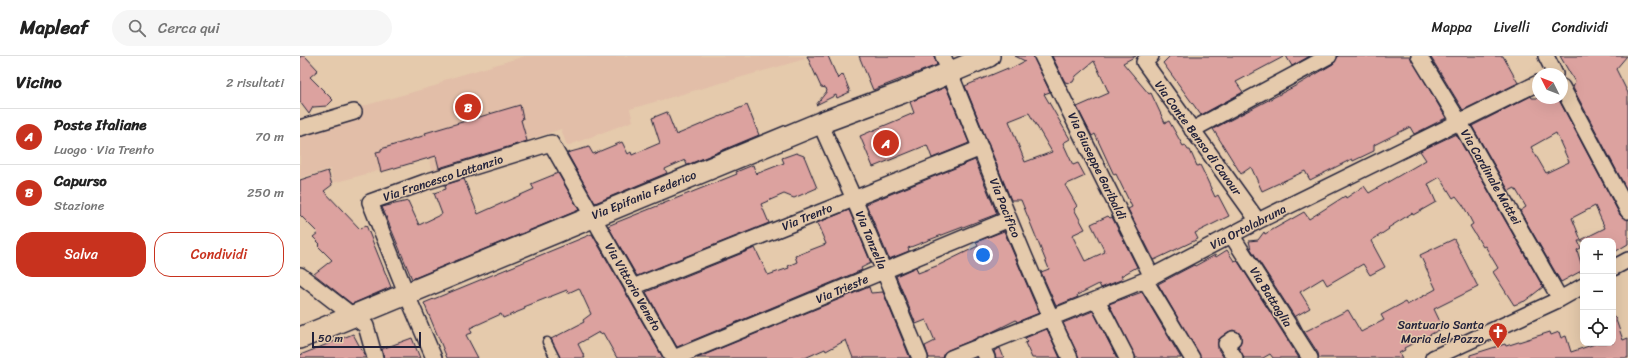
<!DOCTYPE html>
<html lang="it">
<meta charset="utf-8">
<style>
:root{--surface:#fff;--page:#f6f6f6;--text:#222;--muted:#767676;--line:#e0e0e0;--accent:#c8321e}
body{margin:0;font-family:Sriracha,sans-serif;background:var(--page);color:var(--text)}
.controls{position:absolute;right:12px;bottom:12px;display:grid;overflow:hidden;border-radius:8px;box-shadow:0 4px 16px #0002}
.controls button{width:36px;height:36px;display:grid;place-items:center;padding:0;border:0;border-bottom:1px solid var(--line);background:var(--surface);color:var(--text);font:20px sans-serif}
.compass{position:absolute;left:1232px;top:12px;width:36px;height:36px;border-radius:50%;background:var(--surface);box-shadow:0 4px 16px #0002;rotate:312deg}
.scale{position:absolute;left:12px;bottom:10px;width:109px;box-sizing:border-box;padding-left:4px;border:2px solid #22223b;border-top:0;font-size:11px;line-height:14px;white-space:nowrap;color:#22223b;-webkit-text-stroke:3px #e5caac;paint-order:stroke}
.you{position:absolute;left:683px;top:199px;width:14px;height:14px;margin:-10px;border:3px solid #fff;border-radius:50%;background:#1a73e8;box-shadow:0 0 0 6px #1a73e833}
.badge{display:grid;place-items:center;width:26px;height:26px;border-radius:50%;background:var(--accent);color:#fff;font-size:13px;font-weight:700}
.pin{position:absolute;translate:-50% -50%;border:2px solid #fff;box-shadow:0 1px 4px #0006}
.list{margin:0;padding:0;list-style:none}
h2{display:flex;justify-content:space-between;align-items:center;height:52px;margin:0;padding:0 16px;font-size:17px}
h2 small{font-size:13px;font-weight:400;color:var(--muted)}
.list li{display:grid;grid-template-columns:26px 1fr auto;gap:12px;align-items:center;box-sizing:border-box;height:56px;padding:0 16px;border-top:1px solid var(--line)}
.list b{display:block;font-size:15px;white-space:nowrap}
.list p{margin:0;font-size:13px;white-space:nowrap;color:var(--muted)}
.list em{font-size:13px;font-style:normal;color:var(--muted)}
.actions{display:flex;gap:8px;padding:12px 16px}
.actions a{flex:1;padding:9px 0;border:1px solid var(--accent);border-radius:16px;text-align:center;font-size:14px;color:var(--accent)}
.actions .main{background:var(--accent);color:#fff}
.icon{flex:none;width:22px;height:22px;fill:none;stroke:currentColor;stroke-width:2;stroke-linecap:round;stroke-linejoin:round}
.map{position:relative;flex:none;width:1328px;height:302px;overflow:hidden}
header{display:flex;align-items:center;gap:24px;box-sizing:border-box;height:56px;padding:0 20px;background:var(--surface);border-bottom:1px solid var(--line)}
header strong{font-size:19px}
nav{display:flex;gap:22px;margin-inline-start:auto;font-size:14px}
.search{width:280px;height:36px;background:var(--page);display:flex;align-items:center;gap:10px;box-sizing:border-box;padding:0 14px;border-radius:22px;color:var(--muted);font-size:15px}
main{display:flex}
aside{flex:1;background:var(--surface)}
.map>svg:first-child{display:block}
</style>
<header>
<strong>Mapleaf</strong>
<div class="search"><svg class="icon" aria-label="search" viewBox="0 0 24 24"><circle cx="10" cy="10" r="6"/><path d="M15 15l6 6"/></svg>Cerca qui</div>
<nav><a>Mappa</a><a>Livelli</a><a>Condividi</a></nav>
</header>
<main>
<aside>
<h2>Vicino<small>2 risultati</small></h2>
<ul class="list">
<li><span class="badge">A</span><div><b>Poste Italiane</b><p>Luogo · Via Trento</p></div><em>70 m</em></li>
<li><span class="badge">B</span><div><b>Capurso</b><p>Stazione</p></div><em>250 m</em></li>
</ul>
<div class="actions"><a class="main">Salva</a><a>Condividi</a></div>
</aside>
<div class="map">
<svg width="1328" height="302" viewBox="0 0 1328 302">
<rect width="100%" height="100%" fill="#e5caac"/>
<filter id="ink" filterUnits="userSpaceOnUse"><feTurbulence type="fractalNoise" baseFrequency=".025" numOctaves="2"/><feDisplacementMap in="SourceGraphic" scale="8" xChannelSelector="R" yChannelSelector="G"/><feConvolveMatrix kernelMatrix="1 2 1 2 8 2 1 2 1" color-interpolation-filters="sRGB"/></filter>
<g filter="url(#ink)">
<!-- built -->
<path fill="#e2bea8" d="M225,0H504L505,3L330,53L333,65L267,90L261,73L133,116L129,101L33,127L30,113L0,122V78L56,52L138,29L144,24Z"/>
<!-- building -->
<path fill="#dca29f" stroke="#22223b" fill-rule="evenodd" d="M0,0H5L18,14L10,21L33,44L27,50L13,51L9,58L0,46Z
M507,0H528L538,23L543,18L550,36L537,42L536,39L516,49L527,35L526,32L521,31Z
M559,0H634L637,9L573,34Z
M715,0H733L750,36L744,38L770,83L763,87L773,109L778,107L785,120L765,129L777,150L774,153L785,173L772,179L785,205L805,196L791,168L808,160L810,162L812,161L837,211L821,220L823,223L801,232L799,228L777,239L778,241L756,250L741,216L749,213L721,144H711L665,30L708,12V14L725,5ZM729,57L752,96L725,106L709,65Z
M752,0H836L823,7L849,38L851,37L865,67L869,65L883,90L885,89L888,94H890L897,110L900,109L903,115L915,141L918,139L929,160L895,177L898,183L854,204L828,153L832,151L816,118L814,119L795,78L792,80L777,51L809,37L794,5L776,20L773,26L769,27L765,26Z
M870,0H985L936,26L943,36L901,59L863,7Z
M986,0H1010L992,10Z
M1038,0H1110L1146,62L1114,78L1110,71L1074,89V95L1053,105L1052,103L1010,124L1005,115L962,135L951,111L941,118L913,73L1001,27L1033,8Z
M1130,0H1203L1218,27L1163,54Z
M1260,0H1327L1316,13L1328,37V136L1273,32L1275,26Z
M646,31L669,87L632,102L627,89L573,111L560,80L614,57L610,46Z
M1231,40L1232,42H1258L1320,159L1328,164V188L1313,197V185H1278L1281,192L1277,194L1283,214L1261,226L1220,155L1226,151L1215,132L1209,135L1172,70ZM1256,77L1269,106L1246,117L1231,91ZM1295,150L1305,172L1281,184L1272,162Z
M220,49L223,63L221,64L227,85L139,112L136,100L81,116L76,96L81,95V93L126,79L125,77Z
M447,49L459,79L387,109L385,104L365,113L367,117L295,147L267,97L289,91L293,98L322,86L328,98L331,96L332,99L360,87L352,62L367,56L376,79Z
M1156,78L1243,231L1225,245L1214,249L1193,216L1198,212L1185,190L1183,191L1170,170L1173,168L1163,149L1156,140L1153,142L1140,121L1128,128L1136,146L1113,159L1112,157L1088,172L1089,173L1071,185L1085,211L1070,219L1063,208L1027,229L1023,222L1000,236L1010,252L996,260L1004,276L1048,254L1061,276L1084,264L1081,259L1105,246L1107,249L1136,233L1120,199L1154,183L1178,231L1134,253L1143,272L1104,292L1105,294L1099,297L1102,302H1019L1018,297L951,193L949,185L958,184L964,176L965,178L1004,156L1009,163L1045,140L1046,142L1064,130L1069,137L1126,104L1120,95Z
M496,97L504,100L517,132L494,142L484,138L461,148L469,167L337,220L308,170L310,169L437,118L436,116L453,109L456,118L484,107L482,102Z
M675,104L697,158L608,192L609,195L589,203L566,148Z
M28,115L32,129L24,135L60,173L66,169L91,231L52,248L14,218L32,204L18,190L20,188L13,181L18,177L0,159V124Z
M258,117L279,154L112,223L82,151L108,145L119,169L142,158L134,137L146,133L145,129L164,123L178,158L234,133L231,128Z
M549,154L571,207L561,212L562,214L377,291L346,236L455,192L468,219L489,212L488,210L497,206L495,200L526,188L517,167Z
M704,175L739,257L717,266L716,264L692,276L648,294L644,297L642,302H629L625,290L635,285L626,264L616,268L596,220L616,211L618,217L639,209L678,190L676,186Z
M292,178L363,302H317L303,277L300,278L299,276L278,288L285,302H260L251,283L284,266L283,264L291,258L279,232L268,237L267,234L224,251L225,253L203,262L201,258L170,272L172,277L166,279L178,302H147L124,247Z
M927,194L934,205L937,204L999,302H973L970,298L963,302H944L938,290L941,286V278L933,274L928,276L918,284V293L924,302H901L858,228L894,209L895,210L915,199L916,201Z
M569,231L571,237L583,236L610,302H553L546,284L526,295L525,293L505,302H397Z
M842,236L881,302H836L809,248Z
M793,255L817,302H779L763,267Z
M1313,261H1315L1323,284L1328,282V302H1170V299L1205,288L1206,290L1250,276L1251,279L1259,276L1261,282L1266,280L1271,296L1298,287H1313Z
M747,273L760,302H732L725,287L728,286L725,282Z
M53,278L66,302H0V299Z
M112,282L120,302H84L82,293Z
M700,292L704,302H696L694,295Z"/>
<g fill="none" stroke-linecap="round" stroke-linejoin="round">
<defs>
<path id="service" d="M247,286L255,302"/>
<path id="minor" d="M643,0C685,101 723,204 770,302
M742,0L852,221
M851,0L844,6L958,165
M1119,0L1160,67L1260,243
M1246,0L1255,18
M1262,31L1328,155
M520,67L554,143L620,302
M0,72L54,56
M892,74L1029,0
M932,180L1010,302
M1313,212L1328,204
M0,219L66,270L75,302
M845,224L892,302
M333,231L681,92
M797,244L827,302
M933,283L926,288L935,302
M681,289L687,302
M134,302L107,239L70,146L125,126L251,87L373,302
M374,302L709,163
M651,302L845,224L958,165L1238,27
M1133,302L1260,243L1283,230"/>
<path id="secondary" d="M0,282L520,67L601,37L689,0"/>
</defs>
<!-- service casing -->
<use href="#service" stroke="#22223b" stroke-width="11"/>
<!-- minor casing -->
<use href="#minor" stroke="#22223b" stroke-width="18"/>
<!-- secondary casing -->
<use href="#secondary" stroke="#22223b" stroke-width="24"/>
<!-- service -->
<use href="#service" stroke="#e5caac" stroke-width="8"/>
<!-- minor -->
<use href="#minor" stroke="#e5caac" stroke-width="15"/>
<!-- secondary -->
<use href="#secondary" stroke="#e5caac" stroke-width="21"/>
</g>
</g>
<!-- icons -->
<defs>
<symbol id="church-pin" viewBox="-11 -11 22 30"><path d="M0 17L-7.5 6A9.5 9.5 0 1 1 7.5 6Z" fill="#c8321e" stroke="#e5caac"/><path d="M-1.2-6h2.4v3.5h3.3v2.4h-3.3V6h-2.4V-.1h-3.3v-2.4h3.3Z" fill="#fff"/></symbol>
</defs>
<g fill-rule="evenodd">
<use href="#church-pin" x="1187" y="265" width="22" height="30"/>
</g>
<g text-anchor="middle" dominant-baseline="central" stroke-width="3" stroke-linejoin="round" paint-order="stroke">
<!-- street labels -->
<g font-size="12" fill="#22223b" stroke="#e5caac">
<text transform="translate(898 82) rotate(54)">Via Conte Benso di Cavour</text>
<text transform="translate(797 110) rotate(64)">Via Giuseppe Garibaldi</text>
<text transform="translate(1191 121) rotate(60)">Via Cardinale Mattei</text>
<text transform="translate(143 122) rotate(-18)">Via Francesco Lattanzio</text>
<text transform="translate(344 139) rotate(-22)">Via Epifania Federico</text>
<text transform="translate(705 152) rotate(68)">Via Pacifico</text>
<text transform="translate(507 161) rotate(-22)">Via Trento</text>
<text transform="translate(948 171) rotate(-27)">Via Ortolabruna</text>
<text transform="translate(571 184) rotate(67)">Via Tanzella</text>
<text transform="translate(333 231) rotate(60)">Via Vittorio Veneto</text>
<text transform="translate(542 233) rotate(-23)">Via Trieste</text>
<text transform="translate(971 241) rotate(58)">Via Battaglia</text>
</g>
<!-- poi labels -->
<g font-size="12" fill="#22223b" stroke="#e5caac" text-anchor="end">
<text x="1184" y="269">Santuario Santa<tspan x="1184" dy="14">Maria del Pozzo</tspan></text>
</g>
</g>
</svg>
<div class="controls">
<button>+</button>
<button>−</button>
<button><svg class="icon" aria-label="locate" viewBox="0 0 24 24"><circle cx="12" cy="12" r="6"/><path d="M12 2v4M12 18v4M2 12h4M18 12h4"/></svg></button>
</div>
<svg class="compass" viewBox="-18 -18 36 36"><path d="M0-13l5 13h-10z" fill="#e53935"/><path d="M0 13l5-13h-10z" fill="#767676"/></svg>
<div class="scale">50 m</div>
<div class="you"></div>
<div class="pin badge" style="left:586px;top:87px">A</div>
<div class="pin badge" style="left:168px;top:51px">B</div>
</div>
</main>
